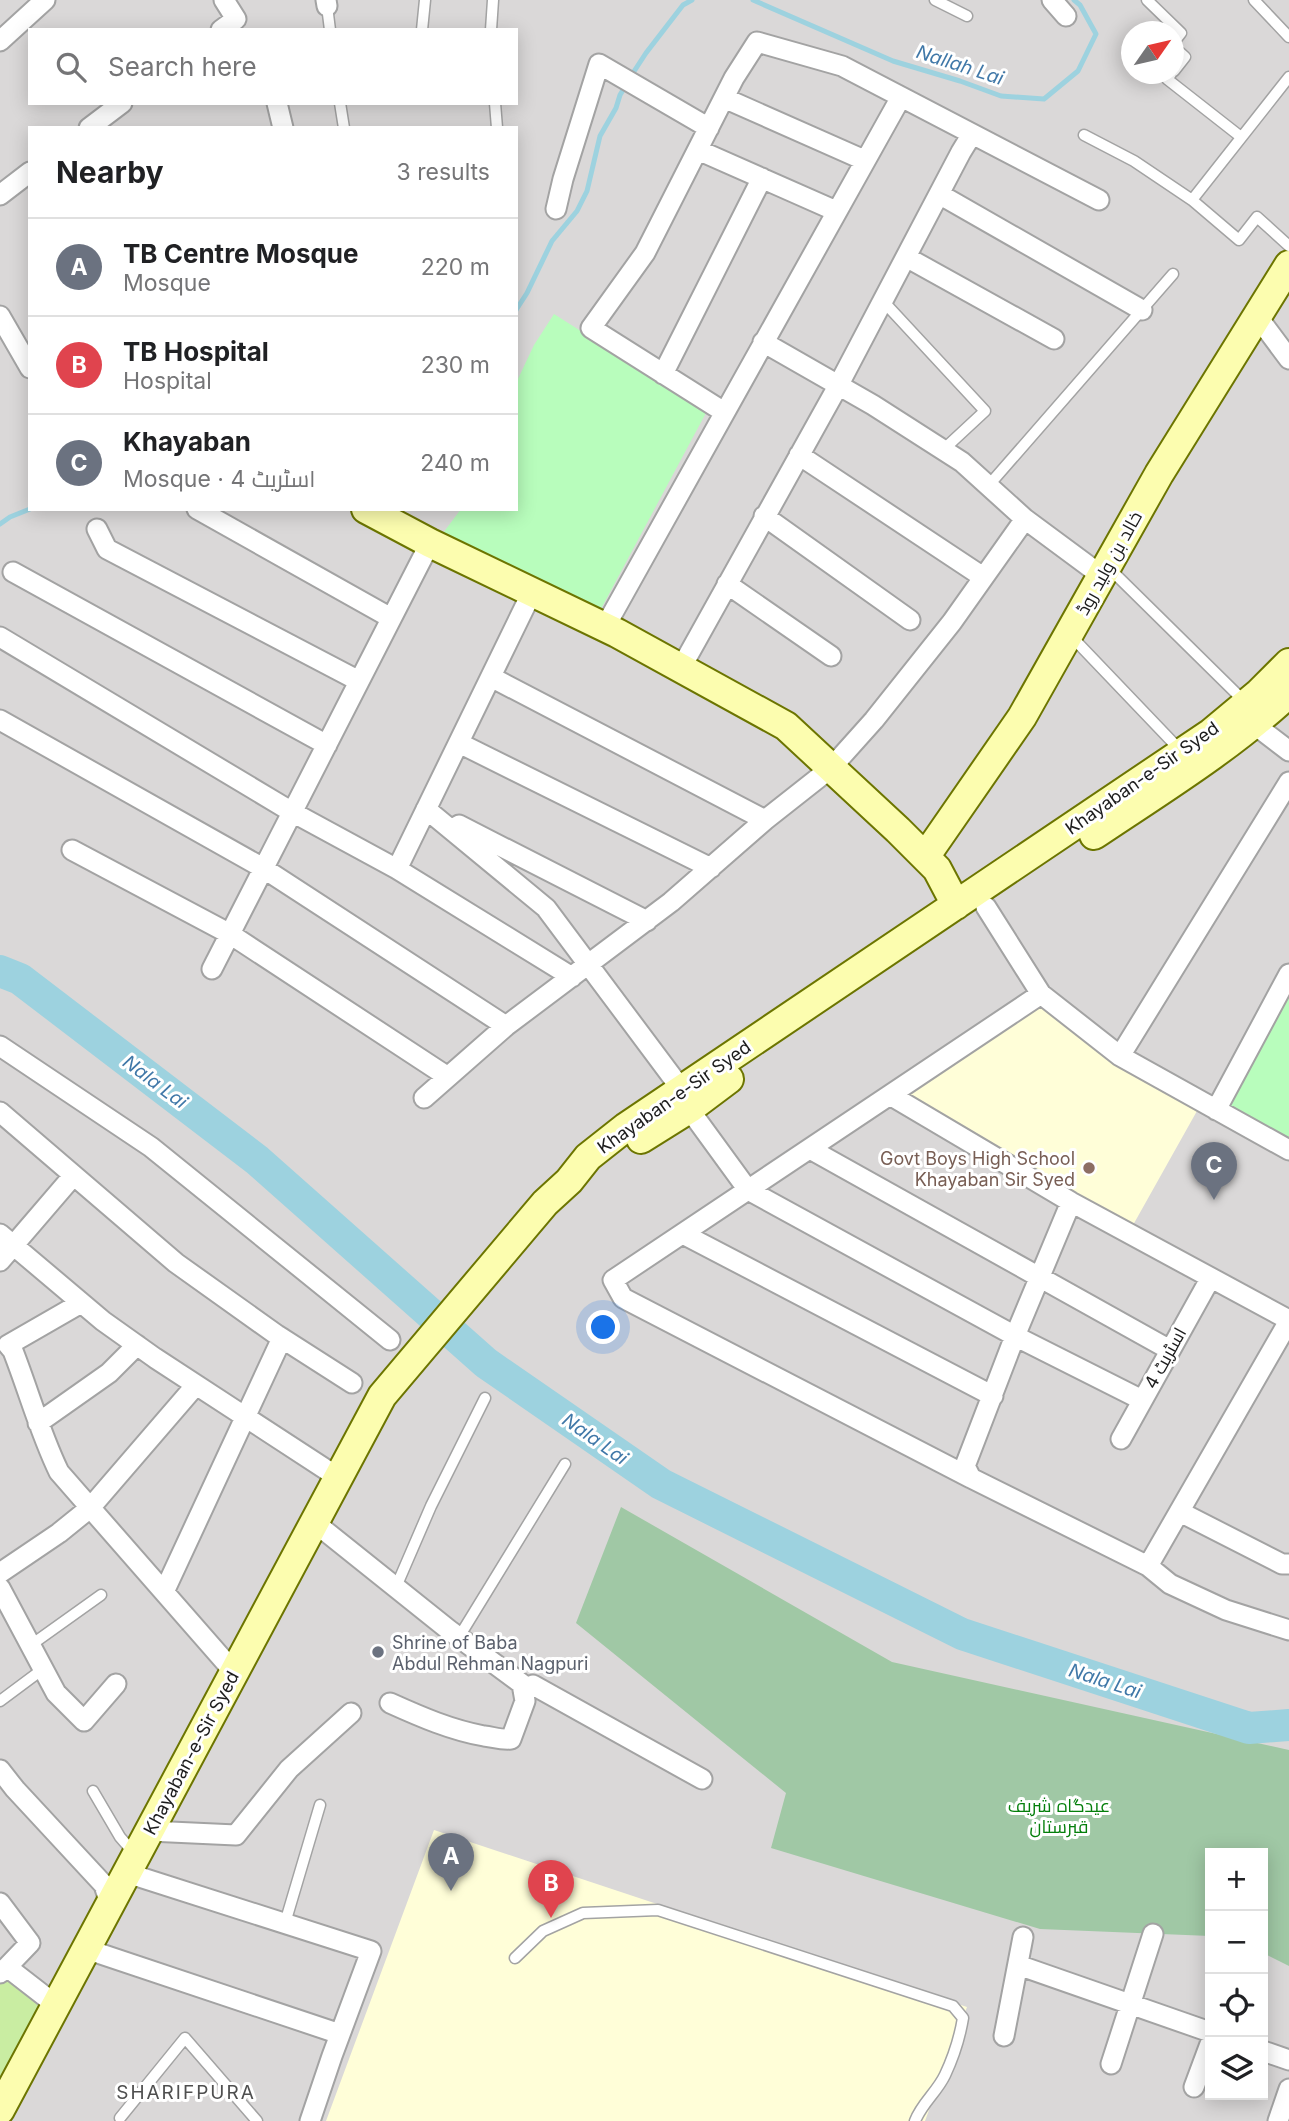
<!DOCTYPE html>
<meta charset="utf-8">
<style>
:root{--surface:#fff;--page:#f6f6f6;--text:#202124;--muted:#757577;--line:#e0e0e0;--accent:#ea580c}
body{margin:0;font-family:Inter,Cairo,sans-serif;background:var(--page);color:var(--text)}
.controls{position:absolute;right:21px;bottom:21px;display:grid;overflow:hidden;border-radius:0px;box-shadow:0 4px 18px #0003}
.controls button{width:63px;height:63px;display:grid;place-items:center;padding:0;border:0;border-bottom:2px solid var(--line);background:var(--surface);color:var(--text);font:35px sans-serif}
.compass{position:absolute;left:1121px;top:21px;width:63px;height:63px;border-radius:50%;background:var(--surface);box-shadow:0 4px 18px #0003;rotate:56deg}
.you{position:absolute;left:604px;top:1328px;width:24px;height:24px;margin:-18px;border:5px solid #fff;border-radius:50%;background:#1a73e8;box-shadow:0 0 0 10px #1a73e833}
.badge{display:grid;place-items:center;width:46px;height:46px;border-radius:50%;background:var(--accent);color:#fff;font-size:23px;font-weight:700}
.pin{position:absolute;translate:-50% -58px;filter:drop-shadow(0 2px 4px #0008)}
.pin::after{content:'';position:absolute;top:37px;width:24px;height:21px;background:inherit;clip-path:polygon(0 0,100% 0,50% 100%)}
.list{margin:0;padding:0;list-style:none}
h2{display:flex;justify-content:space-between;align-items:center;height:91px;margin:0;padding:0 28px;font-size:30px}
h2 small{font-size:23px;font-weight:400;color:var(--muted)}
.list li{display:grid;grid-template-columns:46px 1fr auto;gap:21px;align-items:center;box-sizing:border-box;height:98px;padding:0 28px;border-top:2px solid var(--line)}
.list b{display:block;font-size:26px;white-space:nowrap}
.list p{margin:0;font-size:23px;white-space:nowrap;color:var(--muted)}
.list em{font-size:23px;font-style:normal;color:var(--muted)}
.icon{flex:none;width:38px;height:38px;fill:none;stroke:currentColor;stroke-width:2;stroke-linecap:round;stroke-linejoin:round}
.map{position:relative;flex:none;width:1289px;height:2121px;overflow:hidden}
.search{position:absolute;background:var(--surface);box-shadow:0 4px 18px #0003;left:28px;top:28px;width:490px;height:77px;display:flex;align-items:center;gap:18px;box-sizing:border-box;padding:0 24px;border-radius:0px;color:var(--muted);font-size:26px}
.panel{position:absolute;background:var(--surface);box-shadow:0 4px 18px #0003;left:28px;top:126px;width:490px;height:385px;border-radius:0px}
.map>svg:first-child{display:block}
</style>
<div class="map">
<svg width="1289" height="2121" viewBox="0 0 1289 2121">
<rect width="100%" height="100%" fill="#eee9e0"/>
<!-- residential -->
<path fill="#dad8d8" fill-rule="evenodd" d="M0,0H1289V2121H0ZM30,30H516V103H30ZM1132,32H1174V74H1132ZM30,128H516V509H30ZM1210,1853H1263V2095H1210Z"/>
<!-- education -->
<path fill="#fffed8" d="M1041,994L1202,1102L1128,1234L890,1095Z
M434,1830L967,2007L925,2121H326Z"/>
<!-- grass -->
<path fill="#c9eda2" d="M0,1973L56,2005L0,2110Z"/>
<!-- cemetery -->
<path fill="#a0c8a5" d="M621,1507L892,1662L1289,1750V1966L1263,1953V1853H1210V1936L1040,1929L771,1848L786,1793L576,1623Z"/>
<!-- park -->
<path fill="#b8fdbc" d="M554,314L707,411L594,622L434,545L461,509H516V383L534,345Z
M1289,974V1150L1216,1110Z"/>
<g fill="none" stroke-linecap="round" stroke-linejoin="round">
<!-- stream -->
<path stroke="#9dd2df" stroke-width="5" d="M753,0L893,61L960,81L1001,96L1044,99L1078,71L1096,34L1080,5L1074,0
M631,76L646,53L683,5L692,0
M516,310L527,293L552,241L577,211L587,191L600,136L616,108L620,95L626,85
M0,524L10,517L30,509"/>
<!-- river -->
<path stroke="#9dd2df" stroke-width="32" d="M0,971L20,979L257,1160L486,1363L661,1484L962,1634L1249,1728L1289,1725"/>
<defs>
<path id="lane" d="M935,0L967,16
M1147,0L1181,33L1174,42
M1254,0L1289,37
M327,6L330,30
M422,30L425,0
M491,30L493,0
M1174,47L1185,57L1174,71
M1171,74L1167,79L1241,137
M340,103L344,128
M495,103L497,128
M1084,135L1134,161L1192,200L1239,240L1257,217L1289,246
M1192,200L1289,77
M883,301L985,411L943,450
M989,485L1173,274
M1110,569L1244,701
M1072,637L1180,750
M396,1587L431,1506L485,1398
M459,1637L565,1464
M31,1645L101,1595
M0,1701L43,1669
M93,1791L120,1837L133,1852
M285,1923L320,1805
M515,1958L543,1931L583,1913L658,1910L953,2006L963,2018C960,2036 953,2058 945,2075C937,2092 922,2103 915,2121
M120,2118L185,2038L257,2121"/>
<path id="street" d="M326,0L327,6
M1052,0L1066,16
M221,30L236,19L224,0
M0,41L45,0
M724,98L864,160
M277,103L283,128
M89,128L122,103
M698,150L836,211
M939,194L1142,310
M0,195L30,172
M556,209L563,179L599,64L709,128
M906,257L1054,339
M0,316L30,368
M1257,316L1289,359
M763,342L873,405L962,462L1025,519L1102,576
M663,374L762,178
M724,412L591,328L645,253L734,78L757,42L842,66L1099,200
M799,455L983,577
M197,509L391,618
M764,516L910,620
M97,529L107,549L359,681
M13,572L327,745
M727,584L831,656
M605,627L901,97
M0,637L292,812L397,869L572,977
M681,668L838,386L961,152L972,134
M491,677L765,820
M0,720L263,868L506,1026
M1255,725L1289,751
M459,743L711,868
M426,809L546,908L682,1090
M459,825L647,921
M72,850L230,934L448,1077
M397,869L532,592
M986,907L1041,994L1120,1056L1289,1150
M212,969L430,543
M0,1046L151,1147L390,1340
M1120,1056L1289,782
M890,1095L1071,1202L1289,1320
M424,1098L506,1026L671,902L765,820L831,768L874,720L952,622L1025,519
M689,1109L748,1190L1015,1336L1142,1400
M1216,1110L1289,974
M0,1112L176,1263L277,1335L352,1383
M810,1149L1170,1350
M1071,1202L1015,1336L965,1466L971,1478L1148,1566L1170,1584L1226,1610L1289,1630
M0,1234L103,1321L155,1358L339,1478
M683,1234L993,1396
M0,1261L73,1176
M81,1303L8,1345L13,1351C29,1392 40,1433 59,1472L234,1672
M38,1423L109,1373L137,1345
M1121,1439L1210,1279
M971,1478L623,1298L613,1280L1041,994
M1180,1512L1282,1564H1289
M314,1522L449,1630L522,1684L525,1701L511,1739C501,1740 493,1737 484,1736C451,1730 421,1717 390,1703
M1148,1566L1289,1321
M0,1573L59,1533L90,1508L196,1385
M0,1588L56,1693L84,1721L116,1684
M164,1592L282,1338
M523,1690L533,1685L702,1779
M0,1770L15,1789L104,1885L110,1904
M149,1831L236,1835L289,1769L351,1713
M127,1873L371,1951L332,2056L310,2121
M0,1903L30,1943L7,1967
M86,1949L340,2034
M1018,1965L1210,2032
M0,1973L7,1967L56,2005
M1004,2036L1023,1937
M1263,2051L1289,2060
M1111,2064L1153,1934
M1194,2087L1210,2044
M1278,2121L1289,2089"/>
<path id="secondary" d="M366,509L430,543L617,633L786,726L898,830L937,869L956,905
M1094,835C1161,790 1230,748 1289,693
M925,857L1022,717L1159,474L1289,265
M641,1139L689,1109L729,1079
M0,2110L382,1396L545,1203L569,1181L588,1157L626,1127L1211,733L1259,693L1289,663"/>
</defs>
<!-- lane casing -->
<use href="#lane" stroke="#a3a3a3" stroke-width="13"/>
<!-- street casing -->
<use href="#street" stroke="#a3a3a3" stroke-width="23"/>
<!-- secondary casing -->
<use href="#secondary" stroke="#6c7500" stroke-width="32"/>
<!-- lane -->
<use href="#lane" stroke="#fff" stroke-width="10"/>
<!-- street -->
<use href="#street" stroke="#fff" stroke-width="19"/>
<!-- secondary -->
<use href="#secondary" stroke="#fcfdaf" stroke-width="28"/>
</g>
<!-- markers -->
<circle fill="#8d6e63" stroke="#fff" stroke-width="2.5" cx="1089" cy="1168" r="7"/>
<circle fill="#6b7280" stroke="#fff" stroke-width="2.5" cx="378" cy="1652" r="7"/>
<g text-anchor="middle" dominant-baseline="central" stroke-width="6" stroke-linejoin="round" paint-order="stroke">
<!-- street labels -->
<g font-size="18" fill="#1c1c1c" stroke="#fff">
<text transform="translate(1109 563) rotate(-61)">خالد بن ولید روڈ</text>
<text transform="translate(1142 778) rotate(-35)">Khayaban-e-Sir Syed</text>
<text transform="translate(674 1097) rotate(-35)">Khayaban-e-Sir Syed</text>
<text transform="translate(1165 1358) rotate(-61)">اسٹریٹ 4</text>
<text transform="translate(191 1753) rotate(-62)">Khayaban-e-Sir Syed</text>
</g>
<!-- education labels -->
<g font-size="18" fill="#785e54" stroke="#fff" text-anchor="end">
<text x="1075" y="1158">Govt Boys High School<tspan x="1075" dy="21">Khayaban Sir Syed</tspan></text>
</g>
<!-- worship labels -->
<g font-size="18" fill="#5b616d" stroke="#fff" text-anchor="start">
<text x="392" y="1642">Shrine of Baba<tspan x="392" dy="21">Abdul Rehman Nagpuri</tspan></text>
</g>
<!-- park labels -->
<g font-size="18" fill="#047f0b" stroke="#fff">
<text x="1059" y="1805">عیدگاہ شریف<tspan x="1059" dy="21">قبرستان</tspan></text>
</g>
<!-- water labels -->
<g font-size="19" font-style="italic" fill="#4078a8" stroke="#fff">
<text transform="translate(960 65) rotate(18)">Nallah Lai</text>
<text transform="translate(155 1082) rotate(37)">Nala Lai</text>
<text transform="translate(595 1439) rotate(35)">Nala Lai</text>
<text transform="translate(1105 1681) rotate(18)">Nala Lai</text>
</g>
<!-- neighbourhood labels -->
<g font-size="19" letter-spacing="2" fill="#4f4f4f" stroke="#fff">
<text x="186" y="2092">SHARIFPURA</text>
</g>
</g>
</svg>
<div class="controls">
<button>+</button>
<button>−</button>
<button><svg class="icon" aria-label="locate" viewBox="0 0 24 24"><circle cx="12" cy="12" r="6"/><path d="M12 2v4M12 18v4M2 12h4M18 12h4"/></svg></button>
<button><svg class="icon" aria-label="layers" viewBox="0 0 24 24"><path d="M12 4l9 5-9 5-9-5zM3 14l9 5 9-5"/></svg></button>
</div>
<svg class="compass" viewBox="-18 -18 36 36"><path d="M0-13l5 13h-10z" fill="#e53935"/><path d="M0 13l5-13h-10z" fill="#757577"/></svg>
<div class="you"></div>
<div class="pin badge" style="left:451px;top:1891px;background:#6b7280">A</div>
<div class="pin badge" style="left:551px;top:1918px;background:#e0444e">B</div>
<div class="pin badge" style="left:1214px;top:1200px;background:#6b7280">C</div>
<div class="search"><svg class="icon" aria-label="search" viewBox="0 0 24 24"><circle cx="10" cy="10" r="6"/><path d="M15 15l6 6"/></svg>Search here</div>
<section class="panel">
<h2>Nearby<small>3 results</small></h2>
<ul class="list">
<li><span class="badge" style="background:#6b7280">A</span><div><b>TB Centre Mosque</b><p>Mosque</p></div><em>220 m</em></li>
<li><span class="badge" style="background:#e0444e">B</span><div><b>TB Hospital</b><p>Hospital</p></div><em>230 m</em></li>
<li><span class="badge" style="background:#6b7280">C</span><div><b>Khayaban</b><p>Mosque · اسٹریٹ 4</p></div><em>240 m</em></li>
</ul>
</section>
</div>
